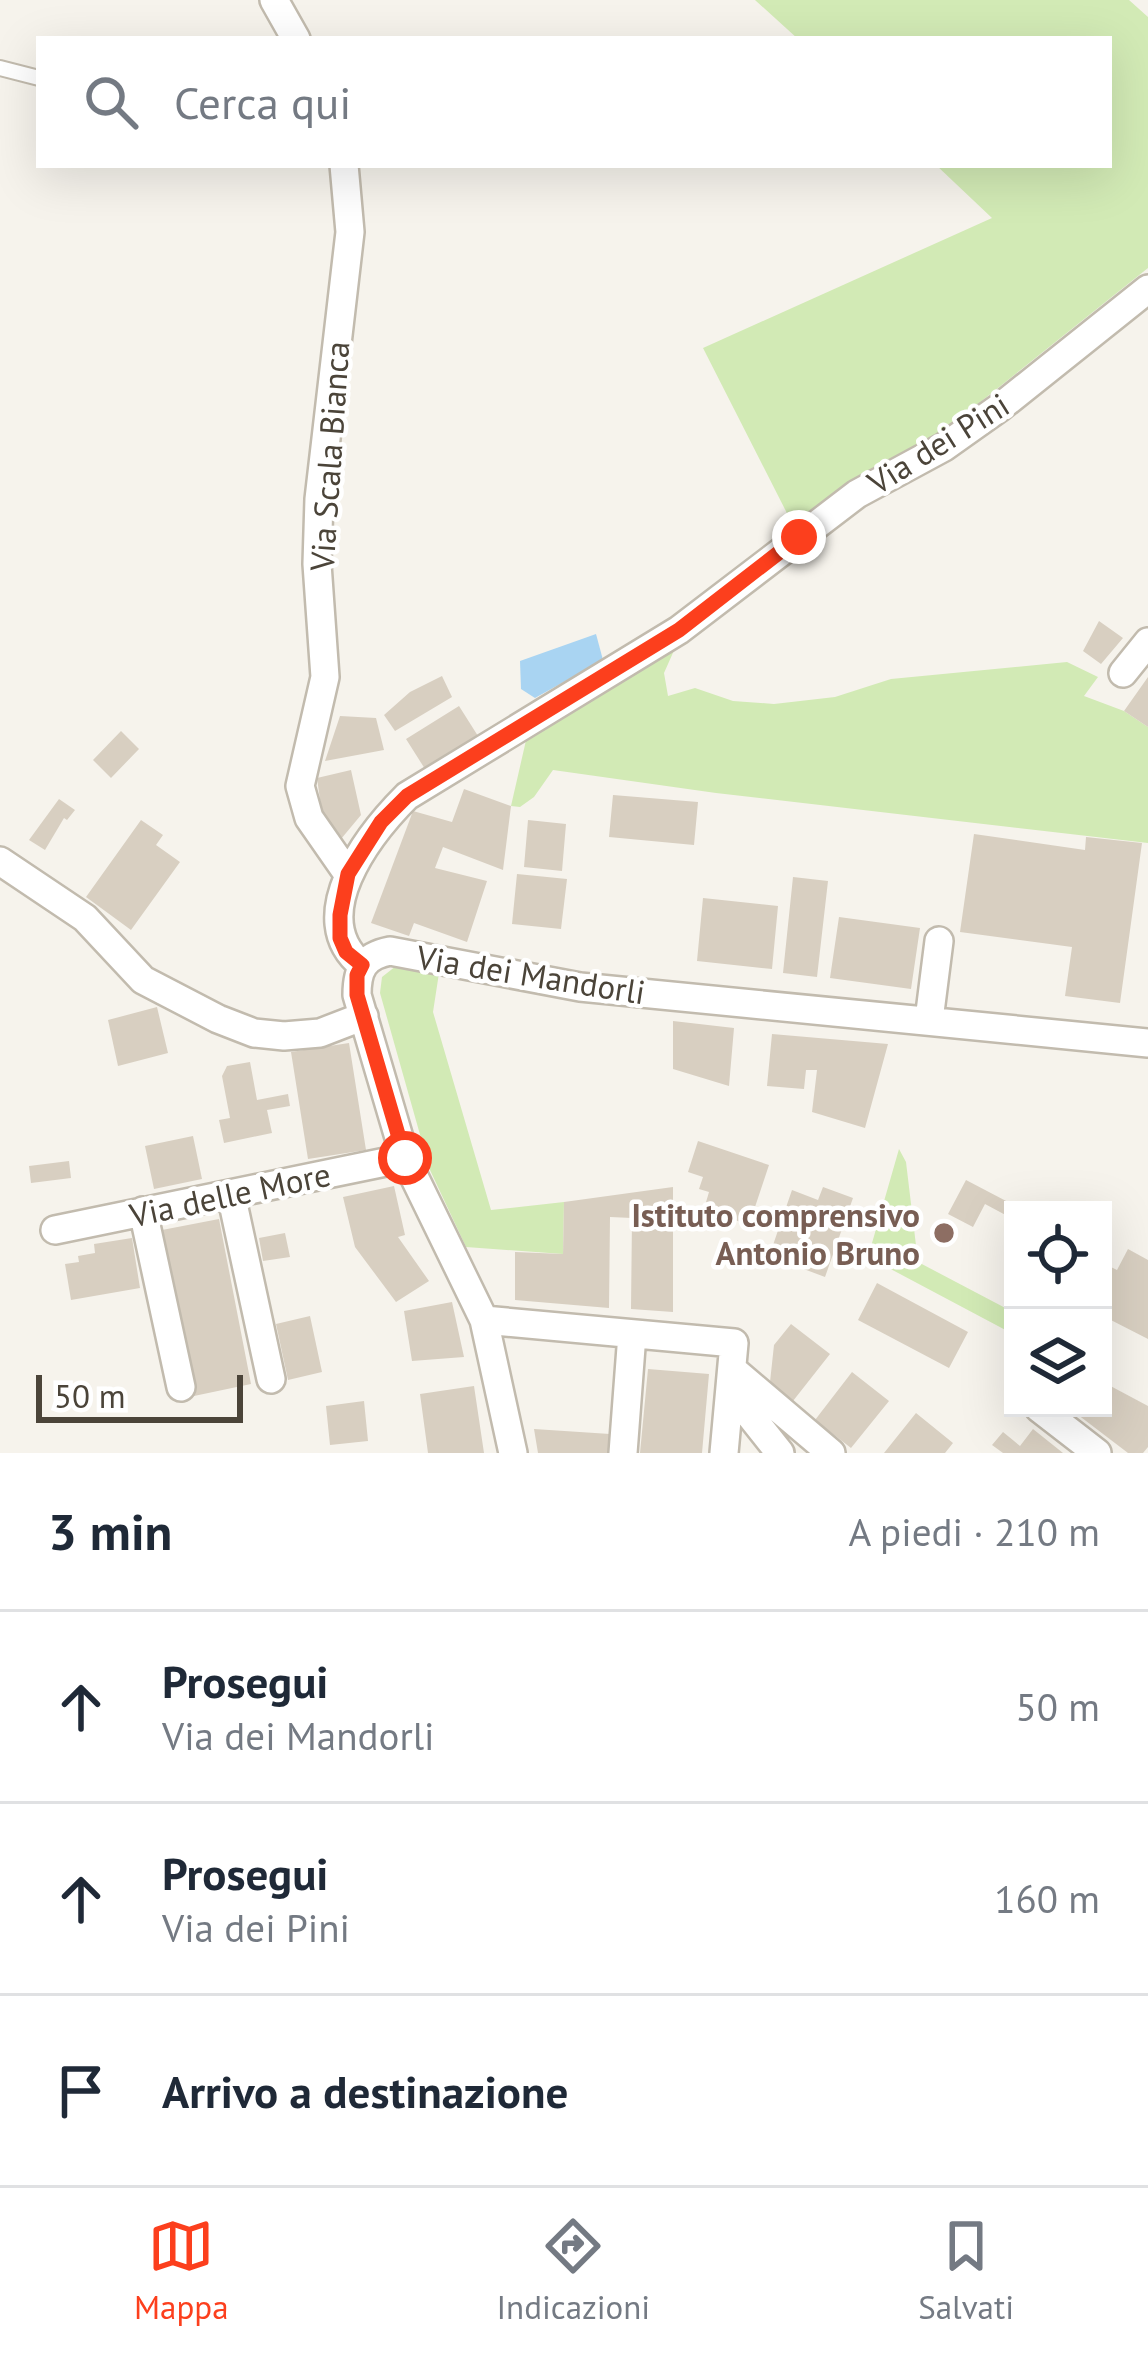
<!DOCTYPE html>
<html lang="it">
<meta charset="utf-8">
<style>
:root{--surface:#fff;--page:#f2f2f3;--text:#1f2937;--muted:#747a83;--line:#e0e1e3;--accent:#fc3f1d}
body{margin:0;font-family:"PT Sans",sans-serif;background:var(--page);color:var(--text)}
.controls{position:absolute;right:36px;bottom:36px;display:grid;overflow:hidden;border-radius:0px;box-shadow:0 12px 48px #0002}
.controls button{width:108px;height:108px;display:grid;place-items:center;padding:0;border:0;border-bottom:3px solid var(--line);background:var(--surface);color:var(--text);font:60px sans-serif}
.scale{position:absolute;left:36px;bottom:30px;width:207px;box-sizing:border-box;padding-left:12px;border:6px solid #4b4439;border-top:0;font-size:33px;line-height:42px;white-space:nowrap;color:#4b4439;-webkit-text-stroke:9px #fff;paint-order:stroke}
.stop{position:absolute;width:36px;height:36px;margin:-27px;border:9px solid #fc3f1d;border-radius:50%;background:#fff}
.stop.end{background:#fc3f1d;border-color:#fff;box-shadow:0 3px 12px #0008}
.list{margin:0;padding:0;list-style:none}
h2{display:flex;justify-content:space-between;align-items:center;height:156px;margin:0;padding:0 48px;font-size:51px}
h2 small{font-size:39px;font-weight:400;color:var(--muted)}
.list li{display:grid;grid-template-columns:78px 1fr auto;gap:36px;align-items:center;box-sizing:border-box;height:192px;padding:0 48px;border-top:3px solid var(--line)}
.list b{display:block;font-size:45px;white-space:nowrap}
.list p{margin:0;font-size:39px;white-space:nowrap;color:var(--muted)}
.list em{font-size:39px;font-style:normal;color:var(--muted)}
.icon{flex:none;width:66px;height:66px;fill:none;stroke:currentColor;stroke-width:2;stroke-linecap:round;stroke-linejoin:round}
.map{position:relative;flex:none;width:1148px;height:1453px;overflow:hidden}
.search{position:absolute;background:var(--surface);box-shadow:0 12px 48px #0002;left:36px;right:36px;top:36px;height:132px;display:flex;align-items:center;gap:30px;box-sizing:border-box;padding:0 42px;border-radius:0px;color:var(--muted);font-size:45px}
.sheet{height:732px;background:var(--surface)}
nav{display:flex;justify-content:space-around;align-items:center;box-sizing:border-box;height:168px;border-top:3px solid var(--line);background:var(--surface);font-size:33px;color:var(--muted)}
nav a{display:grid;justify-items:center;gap:6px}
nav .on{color:var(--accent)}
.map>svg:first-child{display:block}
</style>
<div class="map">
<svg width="1148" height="1453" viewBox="0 0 1148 1453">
<rect width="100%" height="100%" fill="#f6f3ec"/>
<!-- green -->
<path fill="#d2eab5" d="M755,0H1129L1148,17V268L934,439L794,527L703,348L992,218L936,165H1109V39H798Z
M676,646L664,673L668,696L695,688L733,701L774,704L835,697L891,679L1067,662L1098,677L1084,696L1124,711L1148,727V843L716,793L553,770L534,797L520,807L511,806L527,736Z
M396,966L439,973L433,1012L491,1210L564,1202L563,1254L466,1247L430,1170L380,993L382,977Z
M899,1149L906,1162L918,1262L1013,1312V1334L868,1257Z"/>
<!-- water -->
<path fill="#a9d4f2" d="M596,634L603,660L535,698L521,689L520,661Z"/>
<!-- building -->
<path fill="#d8cfc1" d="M1099,621L1123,638L1101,664L1083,651Z
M442,676L452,697L395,731L384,715L410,692Z
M1148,677V727L1124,711Z
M459,706L478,736L425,769L406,739Z
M340,716L376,718L384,750L325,761Z
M121,731L139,749L111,778L93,760Z
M351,770L361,815L341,839L322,814L317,778Z
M464,789L511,806L503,870L443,847L435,868L487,881L467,942L414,923L409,936L371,923L413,811L452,822Z
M613,795L698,802L694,845L609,837Z
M59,799L75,810L67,820L64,818L45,850L29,840Z
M141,820L163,835L156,845L180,862L131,930L86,897Z
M528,820L566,824L562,871L524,867Z
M974,834L1085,850L1086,837L1142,843L1120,1003L1065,996L1072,947L960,932Z
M517,874L567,879L561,929L512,924Z
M793,877L828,881L817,977L783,973Z
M703,898L778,906L772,969L697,961Z
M839,917L920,928L911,989L830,978Z
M157,1007L168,1053L118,1066L108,1020Z
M673,1021L734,1028L729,1086L673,1069Z
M772,1034L888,1044L865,1128L812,1112L817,1070H806L804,1089L767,1086Z
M349,1043L366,1150L308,1159L291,1052Z
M250,1062L257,1100L288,1094L290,1106L267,1110L272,1133L224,1143L219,1120L230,1118L222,1076L227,1066Z
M193,1136L202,1179L154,1189L145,1146Z
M698,1141L769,1165L749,1225L704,1209L709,1192L699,1189L703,1177L688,1172Z
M69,1161L71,1178L31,1183L29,1166Z
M966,1180L1023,1210H1013V1219L985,1204L973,1227L948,1214Z
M394,1186L405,1235L398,1237L429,1281L396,1302L355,1247L343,1197Z
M673,1187V1312L631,1309L632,1218L610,1217L609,1308L515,1300V1252L563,1254L564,1202Z
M823,1187L853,1198L825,1277L793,1265L797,1253L773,1245L792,1190L818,1200Z
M219,1219L251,1384L194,1396L162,1230Z
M285,1233L290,1257L263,1261L259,1238Z
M132,1238L140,1288L71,1300L65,1264L79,1262L78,1256L95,1253L94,1244Z
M1128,1249L1148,1260V1339L1103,1316V1263L1117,1270Z
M877,1283L968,1332L949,1368L858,1320Z
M452,1302L464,1357L412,1361L404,1311Z
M310,1316L322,1372L288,1380L276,1324Z
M791,1324L830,1354L793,1401L770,1382L774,1345Z
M648,1369L709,1374L702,1453H640Z
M852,1372L889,1401L851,1448L815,1420Z
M1103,1382L1148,1406V1447L1143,1453H1128L1069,1408H1103Z
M474,1386L484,1453H428L420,1394Z
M364,1401L368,1441L330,1445L326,1406Z
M916,1413L953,1443L945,1453H884Z
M534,1429L610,1434L608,1453H538Z
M1033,1429L1063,1453H1003L992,1445L1003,1432L1020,1446Z"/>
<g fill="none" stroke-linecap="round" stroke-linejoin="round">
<defs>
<path id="lane" d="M0,68L39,78"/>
<path id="street" d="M274,0L296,39
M344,165L350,232L319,499L317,564L325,677L300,786L309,818L348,874
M1123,673L1148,642
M0,861L85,918L143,980L218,1019L254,1033L284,1036L320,1033L364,1016
M362,965C304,918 368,835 407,796L679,630L857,494L944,447L999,408L1148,289
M929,1020L939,941
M231,1194L271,1379
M143,1211L181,1387
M55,1230L405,1158
M484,1320L734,1343L724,1453
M732,1369L831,1453
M730,1390L780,1453
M1039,1408L1097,1453
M513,1453L484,1320L405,1158L357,995C357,969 364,956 390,951L580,987L1148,1043
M623,1453L632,1334"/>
</defs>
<!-- lane casing -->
<use href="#lane" stroke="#c2bbae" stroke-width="18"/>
<!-- street casing -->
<use href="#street" stroke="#c2bbae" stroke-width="32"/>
<!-- lane -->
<use href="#lane" stroke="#fff" stroke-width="14"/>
<!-- street -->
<use href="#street" stroke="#fff" stroke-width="27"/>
</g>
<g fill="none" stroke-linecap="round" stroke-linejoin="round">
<!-- route -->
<path stroke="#fc3f1d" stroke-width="15" d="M405,1158L357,995V975L362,965L346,952L340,938V915L348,874L381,822L407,796L679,630L799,537"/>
</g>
<!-- markers -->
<circle fill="#8d6e63" stroke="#fff" stroke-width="4.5" cx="944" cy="1233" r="12"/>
<g text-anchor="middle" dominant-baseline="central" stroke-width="9" stroke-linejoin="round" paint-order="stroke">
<!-- street labels -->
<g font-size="33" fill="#4b4439" stroke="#fff">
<text transform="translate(938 443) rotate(-32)">Via dei Pini</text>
<text transform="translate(329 456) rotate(-86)">Via Scala Bianca</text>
<text transform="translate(531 974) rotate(9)">Via dei Mandorli</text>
<text transform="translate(230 1194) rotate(-12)">Via delle More</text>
</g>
<!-- education labels -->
<g font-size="33" font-weight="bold" fill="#785e54" stroke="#fff" text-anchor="end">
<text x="920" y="1214">Istituto comprensivo<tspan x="920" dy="38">Antonio Bruno</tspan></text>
</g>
</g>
</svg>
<div class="controls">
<button><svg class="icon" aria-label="locate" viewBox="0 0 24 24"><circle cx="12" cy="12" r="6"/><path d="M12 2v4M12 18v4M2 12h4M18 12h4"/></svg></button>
<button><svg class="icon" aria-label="layers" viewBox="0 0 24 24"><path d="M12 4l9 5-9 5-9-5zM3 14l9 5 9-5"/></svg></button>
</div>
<div class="scale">50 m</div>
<div class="stop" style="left:405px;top:1158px"></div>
<div class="stop end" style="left:799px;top:537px"></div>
<div class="search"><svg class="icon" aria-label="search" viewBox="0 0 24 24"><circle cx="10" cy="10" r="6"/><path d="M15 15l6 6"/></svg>Cerca qui</div>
</div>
<section class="sheet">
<h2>3 min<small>A piedi · 210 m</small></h2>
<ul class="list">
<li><svg class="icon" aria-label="ahead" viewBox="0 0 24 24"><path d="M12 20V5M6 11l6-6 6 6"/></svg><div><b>Prosegui</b><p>Via dei Mandorli</p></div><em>50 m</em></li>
<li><svg class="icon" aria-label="ahead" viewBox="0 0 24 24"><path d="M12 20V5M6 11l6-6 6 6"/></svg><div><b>Prosegui</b><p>Via dei Pini</p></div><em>160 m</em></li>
<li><svg class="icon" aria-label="arrive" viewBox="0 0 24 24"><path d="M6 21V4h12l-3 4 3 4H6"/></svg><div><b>Arrivo a destinazione</b></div></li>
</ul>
</section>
<nav>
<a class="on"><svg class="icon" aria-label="map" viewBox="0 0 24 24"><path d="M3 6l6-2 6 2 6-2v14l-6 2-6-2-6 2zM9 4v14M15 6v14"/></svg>Mappa</a>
<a><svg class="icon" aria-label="directions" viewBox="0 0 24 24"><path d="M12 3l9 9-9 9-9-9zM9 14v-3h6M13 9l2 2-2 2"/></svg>Indicazioni</a>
<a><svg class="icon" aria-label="saved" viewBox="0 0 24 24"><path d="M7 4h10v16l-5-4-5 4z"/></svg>Salvati</a>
</nav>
